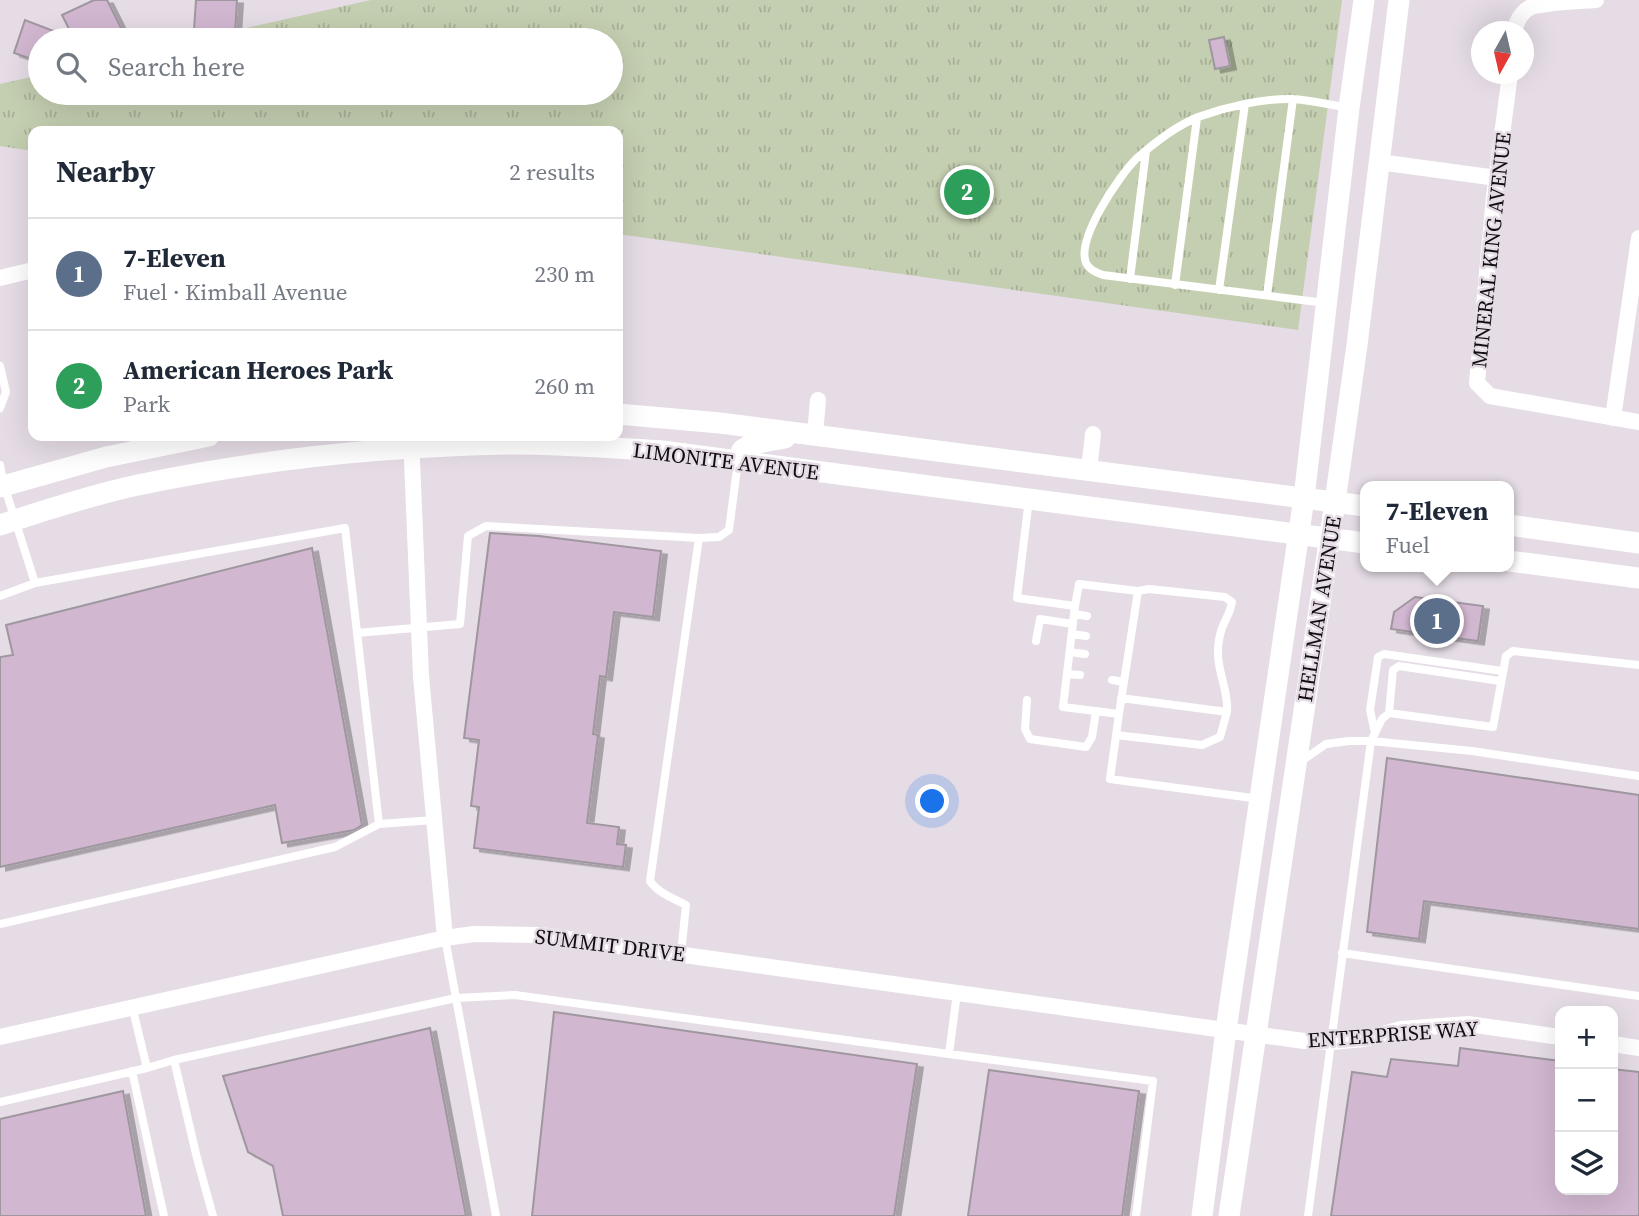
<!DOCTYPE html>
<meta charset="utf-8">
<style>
:root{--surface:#fff;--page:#f6f6f7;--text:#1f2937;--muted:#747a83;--line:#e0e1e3;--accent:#c04699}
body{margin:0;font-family:"Source Serif 4",serif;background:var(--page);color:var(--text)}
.controls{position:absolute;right:21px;bottom:21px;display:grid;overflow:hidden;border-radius:14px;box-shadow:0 7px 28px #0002}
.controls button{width:63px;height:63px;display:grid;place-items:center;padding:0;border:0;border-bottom:2px solid var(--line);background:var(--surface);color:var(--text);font:35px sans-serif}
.compass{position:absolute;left:1471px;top:21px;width:63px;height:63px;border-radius:50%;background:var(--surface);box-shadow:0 7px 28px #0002;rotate:188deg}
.you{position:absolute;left:933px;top:802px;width:24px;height:24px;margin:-18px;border:5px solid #fff;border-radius:50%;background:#1a73e8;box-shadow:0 0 0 10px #1a73e833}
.badge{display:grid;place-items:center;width:46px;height:46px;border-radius:50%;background:var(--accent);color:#fff;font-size:23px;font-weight:700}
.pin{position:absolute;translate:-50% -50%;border:4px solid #fff;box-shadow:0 2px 7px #0006}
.popup{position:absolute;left:1360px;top:481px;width:154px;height:91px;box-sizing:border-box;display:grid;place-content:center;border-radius:14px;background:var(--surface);filter:drop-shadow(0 2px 5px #0005);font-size:23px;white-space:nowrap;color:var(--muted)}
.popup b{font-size:26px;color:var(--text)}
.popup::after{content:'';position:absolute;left:50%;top:100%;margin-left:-14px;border:14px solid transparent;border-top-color:var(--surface)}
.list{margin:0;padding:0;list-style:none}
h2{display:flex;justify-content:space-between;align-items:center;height:91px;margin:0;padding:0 28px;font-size:30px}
h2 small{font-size:23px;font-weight:400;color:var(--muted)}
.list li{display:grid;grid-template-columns:46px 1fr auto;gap:21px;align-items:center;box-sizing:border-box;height:112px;padding:0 28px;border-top:2px solid var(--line)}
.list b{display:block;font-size:26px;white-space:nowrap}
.list p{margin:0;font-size:23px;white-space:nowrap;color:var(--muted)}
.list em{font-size:23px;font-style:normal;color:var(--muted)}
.icon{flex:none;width:38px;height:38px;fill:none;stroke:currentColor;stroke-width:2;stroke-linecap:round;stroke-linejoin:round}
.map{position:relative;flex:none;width:1639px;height:1216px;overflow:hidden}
.search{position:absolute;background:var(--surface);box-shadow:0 7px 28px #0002;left:28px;top:28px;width:595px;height:77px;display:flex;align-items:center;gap:18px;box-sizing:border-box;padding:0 24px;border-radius:38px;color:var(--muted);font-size:26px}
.panel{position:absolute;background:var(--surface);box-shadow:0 7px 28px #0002;left:28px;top:126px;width:595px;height:315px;border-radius:14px}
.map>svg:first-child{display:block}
</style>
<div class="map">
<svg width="1639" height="1216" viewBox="0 0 1639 1216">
<defs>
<pattern id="park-tufts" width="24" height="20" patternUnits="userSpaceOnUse" patternTransform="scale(1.75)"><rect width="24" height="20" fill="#c4ceb0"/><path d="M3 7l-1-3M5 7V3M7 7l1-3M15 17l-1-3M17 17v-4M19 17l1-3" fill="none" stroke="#a7b096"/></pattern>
<filter id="shadow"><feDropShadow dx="6" dy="3.5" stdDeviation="0" flood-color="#0004"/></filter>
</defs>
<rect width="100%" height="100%" fill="#e5dce5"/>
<!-- park -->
<path fill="url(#park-tufts)" d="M371,0H1342L1298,330L618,234V131H33V151L0,146V84L40,75V93H611V40H193Z"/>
<!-- building -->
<path fill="#d1b7d0" stroke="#9f979f" stroke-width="2" filter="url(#shadow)" d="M94,0H107L123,32L106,40H40V62L14,53L25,20L74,39L62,15Z
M196,0H237L235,33L194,30Z
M1224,37L1230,66L1215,69L1209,40Z
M490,533L539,536L661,551L653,617L614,612L606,677L600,676L593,734L598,735L587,823L619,827L617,844L626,845L623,867L474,848L479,807L471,806L479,740L464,738Z
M312,548L362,825L354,830L282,843L275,805L0,867V657L13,655L6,625Z
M1415,597L1483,606L1478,641L1391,629L1394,612Z
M1387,758L1639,795V929L1424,901L1419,939L1367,932Z
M554,1012L917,1064L894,1216H532Z
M430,1028L466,1216H283L273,1166L248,1152L223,1076Z
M1460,1048L1560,1061V1190H1613V1069L1639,1072V1216H1331L1352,1072L1387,1077L1391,1059L1458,1066Z
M989,1070L1139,1091L1122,1216H968Z
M123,1091L146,1216H0V1119Z"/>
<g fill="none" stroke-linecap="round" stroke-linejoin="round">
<!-- service -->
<path stroke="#fff" stroke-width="8" d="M1130,279L1146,151
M1175,285L1197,118
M1219,290L1245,104
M1267,295L1293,99
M1325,303L1103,275C1097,273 1089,270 1086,263C1076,239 1119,176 1136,159C1154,143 1176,126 1198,117C1226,107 1263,98 1293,99C1311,100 1329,105 1346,107
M0,366L6,392L0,408
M0,465L4,485L35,583L0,596
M1029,499L1017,598L1075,606L1063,707L1119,714L1110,779L1260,799
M699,538L719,537L729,530L738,461
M35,583L345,528L379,824
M1138,591L1149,589L1225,597L1232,602C1230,615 1226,617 1222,628C1220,634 1218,644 1218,651C1217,672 1229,691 1227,712
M1075,606L1079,584L1138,591L1119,714
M1074,614L1087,616
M357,633L460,624L468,536L486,526L699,538L650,881C658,893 673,898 686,905L681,954
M1072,634L1086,636
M1036,641L1040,619L1073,624
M1070,652L1085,654
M1067,674L1080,675
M1112,680L1124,682
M1027,700L1025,729L1030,739L1086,747L1092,737L1096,711
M1389,713L1493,727L1506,656L1513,651L1639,665
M1375,733L1370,710L1378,657L1384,654L1502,671
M1116,735L1202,745L1220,737L1227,712L1121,698
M1300,762L1326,744L1349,741H1371L1382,719L1389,713L1393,670L1399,666L1500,681
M0,924L335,847L379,824L434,820
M445,938L496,1216
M1342,953L1639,996
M957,993L949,1054L1153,1081L1136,1216
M132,1006L147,1068L174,1060L456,998L515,995L949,1054
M174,1060L197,1158L213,1216
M132,1071L164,1216
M0,1102L147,1068
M1308,1216L1371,741L1472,751L1639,776"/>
<!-- minor -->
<path stroke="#fff" stroke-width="16" d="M1514,32C1516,23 1521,13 1529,8C1538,3 1583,1 1596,0
M1510,74L1494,196L1477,383L1490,396L1639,422
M1379,162L1497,178
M0,278L33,270
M1613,418L1639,238
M815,435L818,400
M411,436L421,676L445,938
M1089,470L1093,434
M0,1037L445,938L474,934L540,935L1304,1041L1332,1042L1364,1039L1401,1029L1468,1024L1560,1037
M1613,1044L1639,1048"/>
<!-- secondary -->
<path stroke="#fff" stroke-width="21" d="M618,414L720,423L1365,506
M738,461L742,450L752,444L785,438
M0,487L106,457L209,436
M0,525C45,510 91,495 138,485C261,459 388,446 513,444C563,444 612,448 662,451L1365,543
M1509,525L1639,543
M1509,561L1639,578
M1202,1216L1226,1030L1304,498L1349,108L1364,0
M1229,1216L1335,502L1357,345L1399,0"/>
</g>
<g text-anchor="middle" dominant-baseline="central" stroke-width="5" stroke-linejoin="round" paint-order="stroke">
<!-- street labels -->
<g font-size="21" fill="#100d10" stroke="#e5dce5">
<text transform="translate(1491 250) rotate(-84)">MINERAL KING AVENUE</text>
<text transform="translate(726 461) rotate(7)">LIMONITE AVENUE</text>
<text transform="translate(1319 609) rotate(-81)">HELLMAN AVENUE</text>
<text transform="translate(610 945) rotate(7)">SUMMIT DRIVE</text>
<text transform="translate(1393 1034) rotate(-4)">ENTERPRISE WAY</text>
</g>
</g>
</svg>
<div class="controls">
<button>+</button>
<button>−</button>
<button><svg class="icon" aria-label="layers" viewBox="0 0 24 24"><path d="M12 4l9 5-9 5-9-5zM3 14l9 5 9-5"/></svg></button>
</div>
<svg class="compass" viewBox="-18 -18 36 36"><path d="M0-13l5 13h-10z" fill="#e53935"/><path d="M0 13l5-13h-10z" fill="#747a83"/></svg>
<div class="you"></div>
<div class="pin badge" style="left:1437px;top:621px;background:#5c6f8a">1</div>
<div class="popup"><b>7-Eleven</b>Fuel</div>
<div class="pin badge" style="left:967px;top:192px;background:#2e9e5b">2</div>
<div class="search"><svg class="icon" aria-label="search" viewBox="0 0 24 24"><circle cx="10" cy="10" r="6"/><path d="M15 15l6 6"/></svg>Search here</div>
<section class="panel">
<h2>Nearby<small>2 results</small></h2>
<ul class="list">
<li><span class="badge" style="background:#5c6f8a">1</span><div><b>7-Eleven</b><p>Fuel · Kimball Avenue</p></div><em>230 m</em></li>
<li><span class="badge" style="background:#2e9e5b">2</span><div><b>American Heroes Park</b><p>Park</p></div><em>260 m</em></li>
</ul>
</section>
</div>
